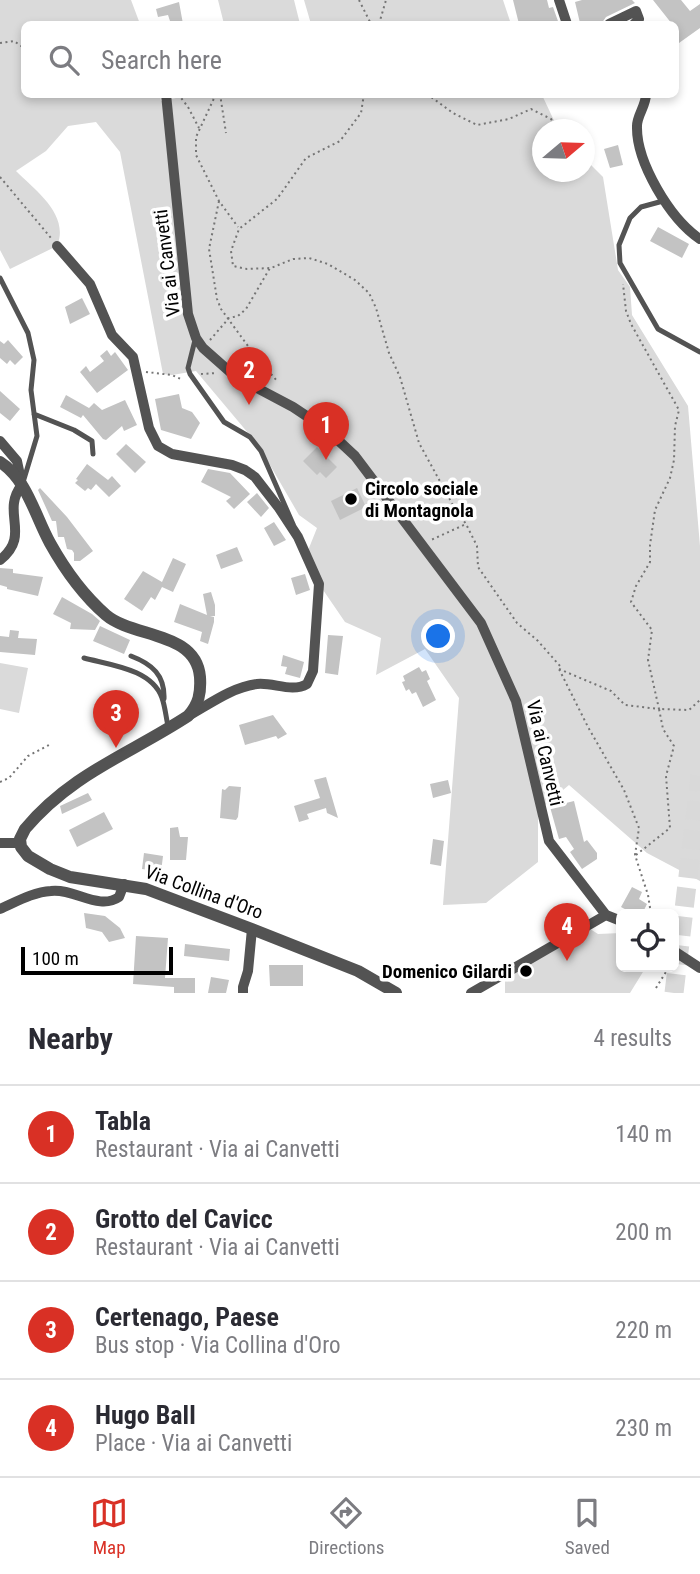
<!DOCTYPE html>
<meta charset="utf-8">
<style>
:root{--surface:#fff;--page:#f7f7f7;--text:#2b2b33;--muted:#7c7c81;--line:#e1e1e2;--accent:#d93025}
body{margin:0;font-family:"Roboto Condensed",sans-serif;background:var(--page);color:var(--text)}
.controls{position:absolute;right:21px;bottom:21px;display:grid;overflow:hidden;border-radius:10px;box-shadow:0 4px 10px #0003}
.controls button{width:63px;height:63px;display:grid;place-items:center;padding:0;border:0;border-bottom:2px solid var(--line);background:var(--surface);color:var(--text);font:35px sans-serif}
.compass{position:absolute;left:532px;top:119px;width:63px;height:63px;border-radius:50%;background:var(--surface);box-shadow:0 4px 10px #0003;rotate:71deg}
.scale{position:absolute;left:21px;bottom:18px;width:152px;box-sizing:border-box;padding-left:7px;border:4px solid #000;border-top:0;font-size:19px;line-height:24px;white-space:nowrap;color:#000;-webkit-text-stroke:5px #fff;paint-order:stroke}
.you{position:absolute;left:439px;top:637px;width:24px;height:24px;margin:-18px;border:5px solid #fff;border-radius:50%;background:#1a73e8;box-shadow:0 0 0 10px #1a73e833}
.badge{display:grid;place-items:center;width:46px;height:46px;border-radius:50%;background:var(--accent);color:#fff;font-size:23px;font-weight:700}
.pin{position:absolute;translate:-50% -58px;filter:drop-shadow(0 2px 4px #0008)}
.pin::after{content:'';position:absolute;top:37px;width:24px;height:21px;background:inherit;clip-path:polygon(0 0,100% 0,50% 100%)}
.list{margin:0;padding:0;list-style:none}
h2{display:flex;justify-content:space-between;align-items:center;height:91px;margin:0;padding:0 28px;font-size:30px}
h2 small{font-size:23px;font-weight:400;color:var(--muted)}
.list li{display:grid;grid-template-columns:46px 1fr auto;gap:21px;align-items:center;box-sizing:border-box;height:98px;padding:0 28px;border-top:2px solid var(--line)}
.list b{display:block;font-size:26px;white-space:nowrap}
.list p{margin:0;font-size:23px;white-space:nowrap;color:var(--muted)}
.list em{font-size:23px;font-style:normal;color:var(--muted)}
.icon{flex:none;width:38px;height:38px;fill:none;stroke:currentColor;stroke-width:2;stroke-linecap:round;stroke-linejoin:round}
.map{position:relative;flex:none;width:700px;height:993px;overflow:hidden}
.search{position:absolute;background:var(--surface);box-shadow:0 4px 10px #0003;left:21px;right:21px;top:21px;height:77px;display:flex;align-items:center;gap:18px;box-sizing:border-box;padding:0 24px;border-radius:10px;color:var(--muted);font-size:26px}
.sheet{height:483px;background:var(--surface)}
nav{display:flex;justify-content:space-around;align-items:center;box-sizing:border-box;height:98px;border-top:2px solid var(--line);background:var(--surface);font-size:19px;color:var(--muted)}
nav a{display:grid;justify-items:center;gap:4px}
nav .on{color:var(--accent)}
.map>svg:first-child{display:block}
</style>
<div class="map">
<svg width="700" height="993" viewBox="0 0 700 993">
<rect width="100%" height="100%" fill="#fff"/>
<!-- green -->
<path fill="#dadada" d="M0,0H131L140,24H24V94H160L161,101L196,94L542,95L558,129L542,130V172H584L585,159L603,177L618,270L630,287L632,315L688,406L700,546V881L647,853L569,785L538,811V862L486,903L443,905L459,698L425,649L376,675L381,638L345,622L319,584L307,553L317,528L299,515L259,446L196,371L172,375L163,374L120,152L96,122L68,126L46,151L16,171C36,191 70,215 57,246L10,269L0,250Z
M218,0H294L300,24H224Z
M304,0H503L511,24H311Z
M0,663L28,668L19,713L0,709Z
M587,927L598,934L621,933V967H646L630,993H505V979Z"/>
<!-- building -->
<path fill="#c3c3c3" d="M513,0H547L549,8L553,7L559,24H519Z
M582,0H632L635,3L606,17L601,24H590L589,21L580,23L575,2Z
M653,0H681L690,11L700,4V28L679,43L676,38V24H672Z
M179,2L183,24H171L168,15L158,17L156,9Z
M618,145L623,165L610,168L604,149Z
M658,227L689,244L682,258L650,241Z
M82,298L90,314L70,324L65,307Z
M8,340L23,357L15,365L10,360L7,364L0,358V341L4,344Z
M107,350L111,356L115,352L128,370L97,393L80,372L86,366L90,372L104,361L100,356Z
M0,391L20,409L10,421L0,413Z
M179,394L182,408L192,412L200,423L191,439L161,430L155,399Z
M66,395L89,408L94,403L102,410L125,400L137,425L124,431L122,426L106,440L103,439L83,415L81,418L60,407Z
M126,444L146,462L135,473L116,454Z
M317,447L337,467L326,478L320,472L317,475L303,461Z
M87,464L108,480L112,476L121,486L109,497L96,484L91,490L88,488L85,491L75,483L78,480L76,479Z
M208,469L230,473L250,494L234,509L226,501L231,497L201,482Z
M40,488L67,517L93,551L80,561H74V553L72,550L67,549L64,537H58L56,521H52L38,490Z
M357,488L366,507L340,520L331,501Z
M257,493L269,508L261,517L247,502Z
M274,522L286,540L274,546L264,528Z
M237,547L243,561L221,569L216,555Z
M173,558L186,564L173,592L162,587L155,600L151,597L142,611L124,599L143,571L162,582Z
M0,568L13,569V573L43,577L38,596L7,589V587L0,585Z
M305,574L310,590L296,595L291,578Z
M211,592L215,605V616H210L214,617V622L208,644L200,641L202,632L174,622L180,604L207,615L203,594Z
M62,597L92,614L100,621L95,630L70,629L71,623L53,614Z
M100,626L130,640L124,654L93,641Z
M10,630L19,631L18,638L37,639L35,655L0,652V636L9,637Z
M328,635L343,636L338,675L325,673Z
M283,655L304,662L300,678L285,674L287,667L281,666Z
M419,667L422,672L426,670L430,679L427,681L436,700L423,707L416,692L412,694L409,689L406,691L402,682L405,681L403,676Z
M273,715L287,734L278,739L276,736L245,745L239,725Z
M326,777L338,818L327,813L326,808L307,814L309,819L299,822L294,806L320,798L314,780Z
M448,780L451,793L433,798L430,784Z
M229,786L241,787L238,817L236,820L220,818L222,789L225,790Z
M88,793L92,800L62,814L60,806Z
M574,801L584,842L587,840L597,853V859L582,869L570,852L574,849L566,837L559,839L550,807Z
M104,812L113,829L77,847L69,830Z
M178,827L180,837H188L186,860H170V828Z
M433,839L444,841L441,866L430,864Z
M144,853L163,856L161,872L142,869Z
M632,887L642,892L639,899L647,904L642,914H634L621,907Z
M84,913L105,916L120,928L125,938L109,942L102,932L86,928Z
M136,936L168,938L165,978H195V993H174V987L133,984Z
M185,944L230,949L229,961L184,956Z
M269,965H303V986H270Z
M211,977L229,980L226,993H208Z"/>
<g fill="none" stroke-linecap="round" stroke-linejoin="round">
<!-- motorway-tunnel -->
<path stroke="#d9d9d9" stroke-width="19" stroke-dasharray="19 10" stroke-linecap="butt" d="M674,993L700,776"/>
<!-- path -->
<path stroke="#757575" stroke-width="2" stroke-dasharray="2 3.5" stroke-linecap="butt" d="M359,0L371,24
M379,24L386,0
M0,43L14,41L24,48
M178,94L188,107L199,128
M216,94L196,137V155L219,201L238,227
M220,94L226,133
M364,94L361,113L340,141L306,158L277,199L239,229L231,251L233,266L247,269L271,268L293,259L309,258L328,264L355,280L369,293L376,308L389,353L400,377L419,443L454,507L466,524L431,540
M427,94L453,113L477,125L509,119L531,109L551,119L560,130
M584,144L591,146
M0,177L51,238
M219,201L209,249L217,299L221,309L256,357L278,382
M210,340L229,318L238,316L246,309L270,268
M146,372L172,375L183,380
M201,374L217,373
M467,526L477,546L478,567L517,623L538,641L560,666L559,669L588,727L624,790L639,828L635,855L648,895L651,914
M559,669L611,691L625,705L659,709L648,660L652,630L631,602L636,586L650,562V545L655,510L670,478L674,460L675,426L679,410L631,324L626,311L623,284
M0,782L9,778L28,756L49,745
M636,855L670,828L666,776L674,746L663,729L659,709L689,710L700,700
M656,988L669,967"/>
<!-- service -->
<path stroke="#535353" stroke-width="5" d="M663,201L641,207L630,218L619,245L620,263L658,329L700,352
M0,278L28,333L34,360L31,390L37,436L24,479
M195,340L188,368L190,374L224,422L250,437L261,451L293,524
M34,414L74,430L92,441L93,454
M131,656C152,664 165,675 164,699
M84,658C110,665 152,669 162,698C165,706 166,717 168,726"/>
<!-- minor -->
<path stroke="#535353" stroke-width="10" d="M559,0L567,24
M609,24L636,11L639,19L634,24
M166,94L188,314L196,338L203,348L229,371L238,378L293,407L326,429L355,456L481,623L516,701L549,841L606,915
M646,94C646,106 637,115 637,126C636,162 670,219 700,239
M57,246L90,284L112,335L133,357L149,428L158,446L172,454L232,465L245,470L255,477L279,508L298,537L319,584L313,671L307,684C292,693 273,682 257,684C233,687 211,703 190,715
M0,441L17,461L22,485C0,512 32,535 0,560
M0,843H20
M0,909C16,902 33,892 51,891C74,888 99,911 119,897L124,884
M606,915L621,921
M674,951L700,968
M243,993V987L248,971L252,929
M471,993L606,915"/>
<!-- tertiary -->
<path stroke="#535353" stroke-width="12" d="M0,462C27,479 35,516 50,543C65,570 83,595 106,615C133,638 196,631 200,677C201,693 199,704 188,716C130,754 72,773 25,829L20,839L21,847L28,856L50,869L70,877L146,889L252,929L358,971L396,993"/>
</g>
<!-- markers -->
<g fill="#000" stroke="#fff" stroke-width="2.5">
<circle cx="351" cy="499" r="7"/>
<circle cx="526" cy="971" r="7"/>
</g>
<g text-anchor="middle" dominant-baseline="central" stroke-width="7" stroke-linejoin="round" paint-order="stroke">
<!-- street labels -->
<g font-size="19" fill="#000" stroke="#fff">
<text transform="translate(167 263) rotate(-97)">Via ai Canvetti</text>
<text transform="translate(545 753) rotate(77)">Via ai Canvetti</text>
<text transform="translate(204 892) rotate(20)">Via Collina d'Oro</text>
</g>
<!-- poi labels -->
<g font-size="19" font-weight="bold" fill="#000" stroke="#fff" text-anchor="start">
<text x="365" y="488">Circolo sociale<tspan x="365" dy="22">di Montagnola</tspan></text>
<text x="512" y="971" text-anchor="end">Domenico Gilardi</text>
</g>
</g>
</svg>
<div class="controls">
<button><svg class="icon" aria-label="locate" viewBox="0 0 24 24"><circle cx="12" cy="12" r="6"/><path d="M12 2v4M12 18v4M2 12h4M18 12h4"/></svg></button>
</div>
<svg class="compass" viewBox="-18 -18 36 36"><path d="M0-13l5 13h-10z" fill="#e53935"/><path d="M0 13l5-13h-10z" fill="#7c7c81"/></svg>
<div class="scale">100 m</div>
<div class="you"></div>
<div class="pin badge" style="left:326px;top:460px">1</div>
<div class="pin badge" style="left:249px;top:405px">2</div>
<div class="pin badge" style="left:116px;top:748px">3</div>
<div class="pin badge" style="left:567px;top:961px">4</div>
<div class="search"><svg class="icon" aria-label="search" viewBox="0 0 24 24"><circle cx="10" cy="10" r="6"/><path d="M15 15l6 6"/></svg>Search here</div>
</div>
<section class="sheet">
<h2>Nearby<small>4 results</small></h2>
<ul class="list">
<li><span class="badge">1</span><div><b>Tabla</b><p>Restaurant · Via ai Canvetti</p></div><em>140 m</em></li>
<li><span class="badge">2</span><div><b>Grotto del Cavicc</b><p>Restaurant · Via ai Canvetti</p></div><em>200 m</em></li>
<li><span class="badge">3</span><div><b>Certenago, Paese</b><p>Bus stop · Via Collina d'Oro</p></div><em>220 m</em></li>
<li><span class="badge">4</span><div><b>Hugo Ball</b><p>Place · Via ai Canvetti</p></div><em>230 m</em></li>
</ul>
</section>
<nav>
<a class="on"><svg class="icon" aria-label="map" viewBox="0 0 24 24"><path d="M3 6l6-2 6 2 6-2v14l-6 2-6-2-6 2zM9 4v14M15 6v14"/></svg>Map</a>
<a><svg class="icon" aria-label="directions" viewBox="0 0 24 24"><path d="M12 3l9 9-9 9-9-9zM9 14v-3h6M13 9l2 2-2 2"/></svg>Directions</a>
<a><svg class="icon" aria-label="saved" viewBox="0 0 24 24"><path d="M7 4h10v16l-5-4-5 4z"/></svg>Saved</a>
</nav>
